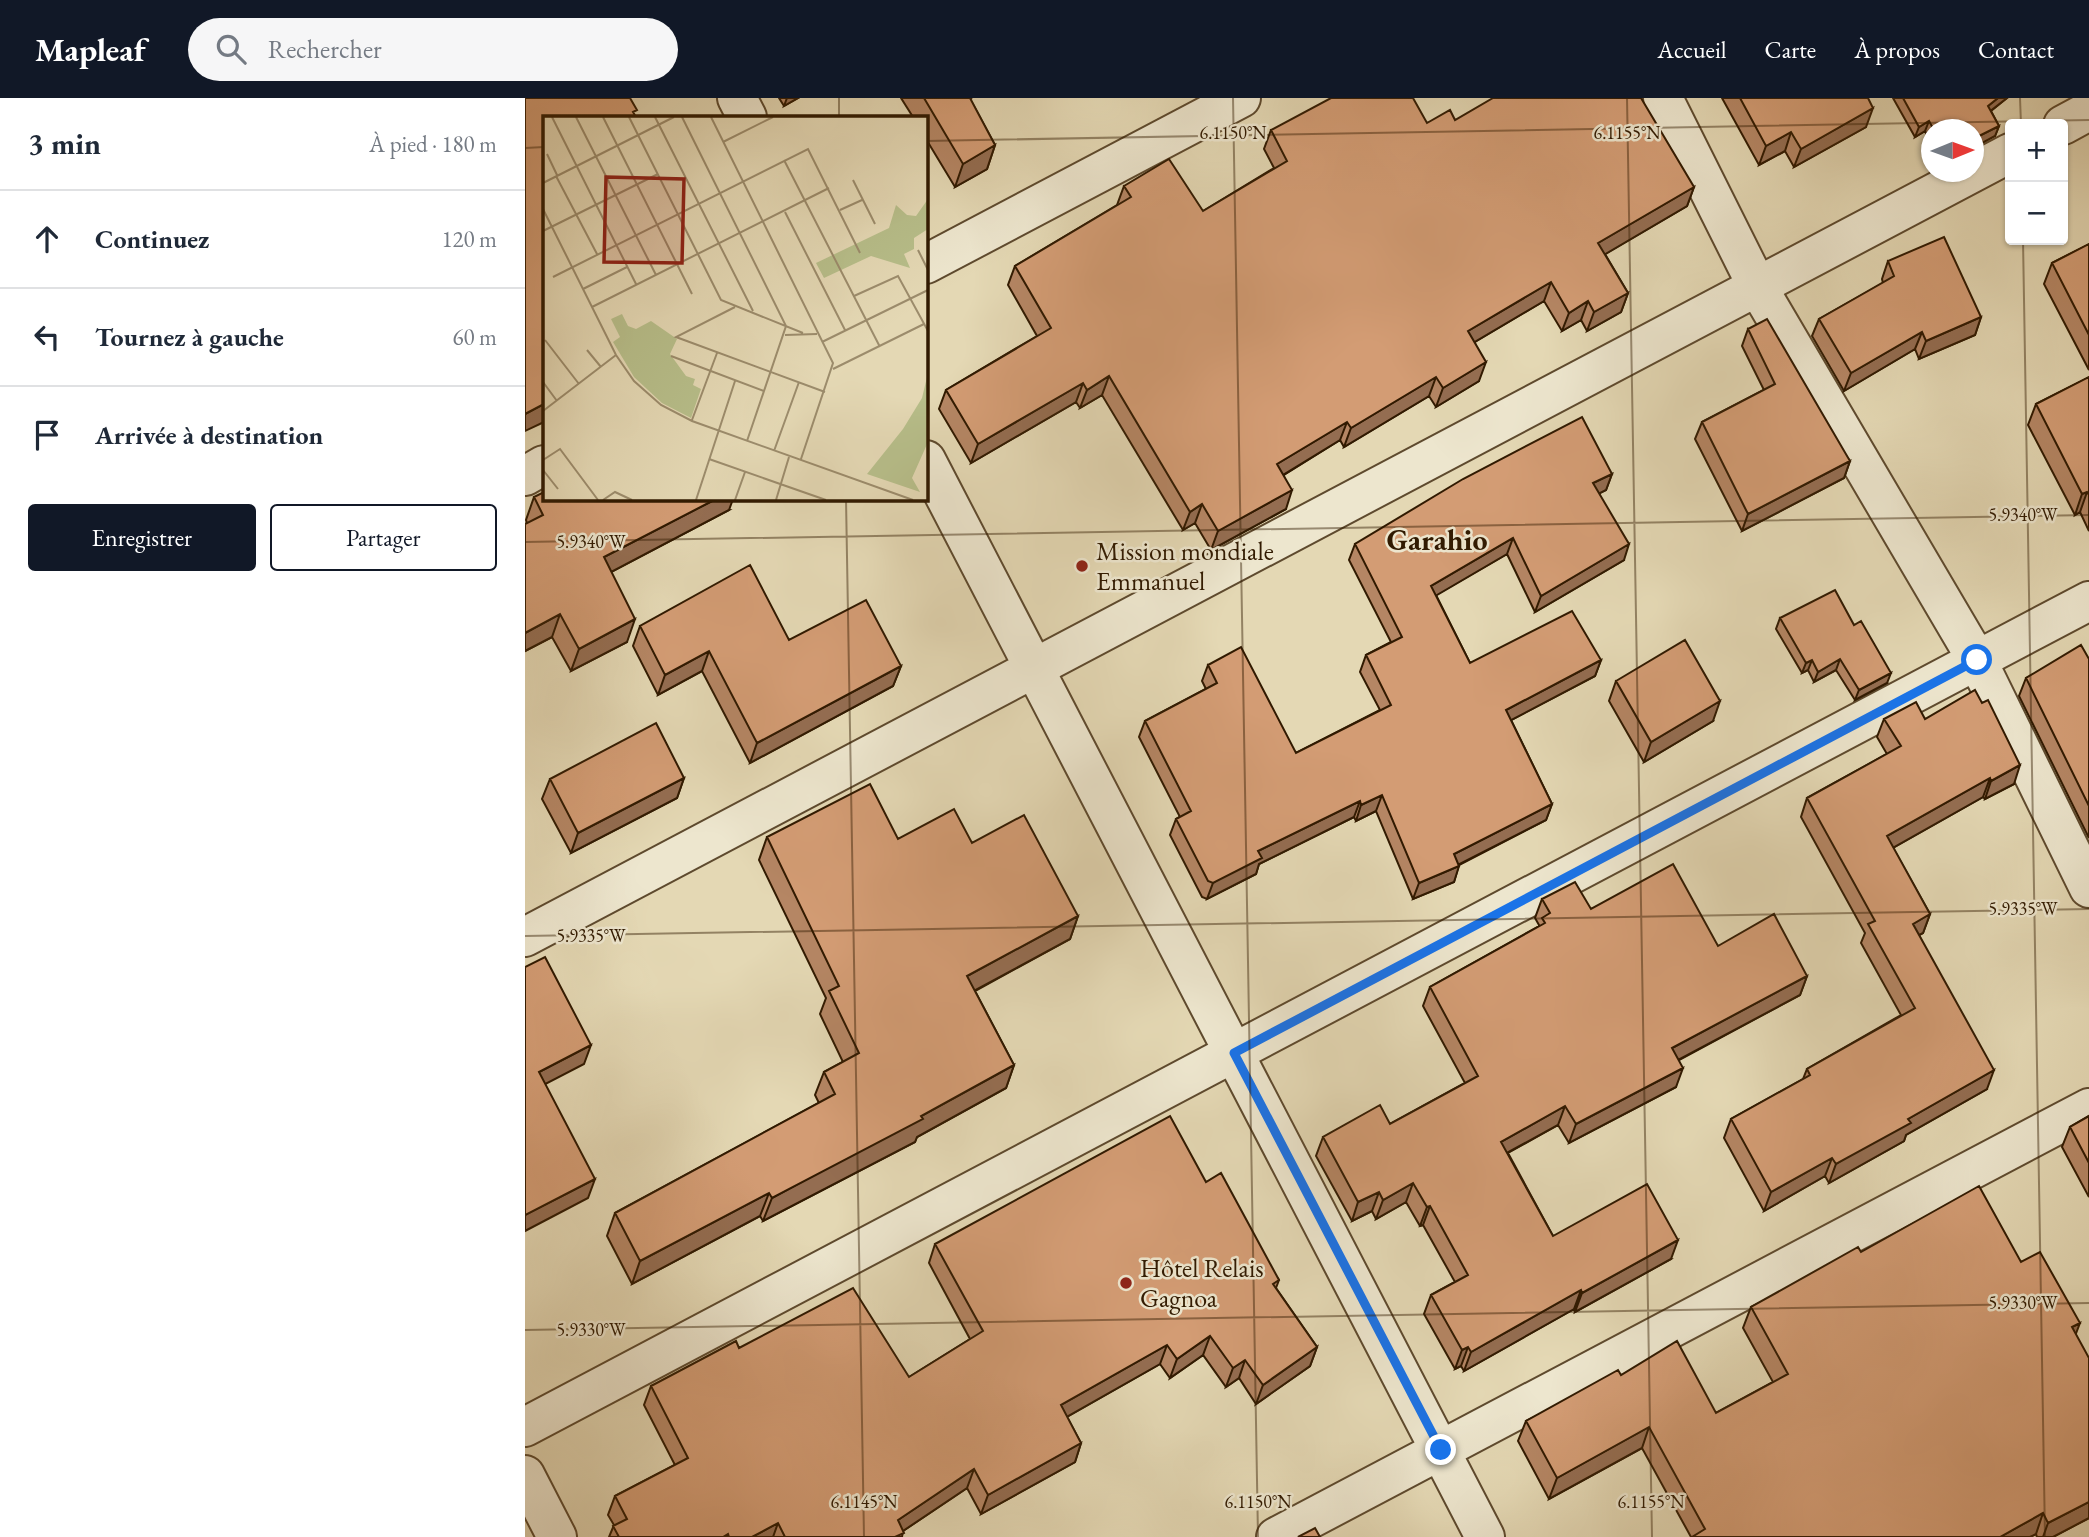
<!DOCTYPE html>
<html lang="fr">
<meta charset="utf-8">
<style>
:root{--surface:#fff;--page:#f6f6f7;--text:#1f2937;--muted:#747a83;--line:#e0e1e3;--accent:#111827}
body{margin:0;font-family:"EB Garamond",serif;background:var(--page);color:var(--text)}
.controls{position:absolute;right:21px;top:21px;display:grid;overflow:hidden;border-radius:7px;box-shadow:0 2px 5px #0004}
.controls button{width:63px;height:63px;display:grid;place-items:center;padding:0;border:0;border-bottom:2px solid var(--line);background:var(--surface);color:var(--text);font:35px sans-serif}
.compass{position:absolute;left:1396px;top:21px;width:63px;height:63px;border-radius:50%;background:var(--surface);box-shadow:0 2px 5px #0004;rotate:89deg}
.stop{position:absolute;width:21px;height:21px;margin:-16px;border:5px solid #1a73e8;border-radius:50%;background:#fff}
.stop.end{background:#1a73e8;border-color:#fff;box-shadow:0 2px 7px #0008}
.list{margin:0;padding:0;list-style:none}
h2{display:flex;justify-content:space-between;align-items:center;height:91px;margin:0;padding:0 28px;font-size:30px}
h2 small{font-size:23px;font-weight:400;color:var(--muted)}
.list li{display:grid;grid-template-columns:46px 1fr auto;gap:21px;align-items:center;box-sizing:border-box;height:98px;padding:0 28px;border-top:2px solid var(--line)}
.list b{display:block;font-size:26px;white-space:nowrap}
.list em{font-size:23px;font-style:normal;color:var(--muted)}
.actions{display:flex;gap:14px;padding:21px 28px}
.actions a{flex:1;padding:16px 0;border:2px solid var(--accent);border-radius:7px;text-align:center;font-size:24px;color:var(--accent)}
.actions .main{background:var(--accent);color:#fff}
.icon{flex:none;width:38px;height:38px;fill:none;stroke:currentColor;stroke-width:2;stroke-linecap:round;stroke-linejoin:round}
.map{position:relative;flex:none;width:1564px;height:1439px;overflow:hidden}
header{display:flex;align-items:center;gap:42px;box-sizing:border-box;height:98px;padding:0 35px;background:var(--accent);color:#fff}
header strong{font-size:33px}
nav{display:flex;gap:38px;margin-inline-start:auto;font-size:24px}
.search{width:490px;height:63px;background:var(--page);display:flex;align-items:center;gap:18px;box-sizing:border-box;padding:0 24px;border-radius:38px;color:var(--muted);font-size:26px}
main{display:flex}
aside{flex:1;background:var(--surface)}
.map>svg:first-child{display:block}
</style>
<header>
<strong>Mapleaf</strong>
<div class="search"><svg class="icon" aria-label="search" viewBox="0 0 24 24"><circle cx="10" cy="10" r="6"/><path d="M15 15l6 6"/></svg>Rechercher</div>
<nav><a>Accueil</a><a>Carte</a><a>À propos</a><a>Contact</a></nav>
</header>
<main>
<aside>
<h2>3 min<small>À pied · 180 m</small></h2>
<ul class="list">
<li><svg class="icon" aria-label="ahead" viewBox="0 0 24 24"><path d="M12 20V5M6 11l6-6 6 6"/></svg><div><b>Continuez</b></div><em>120 m</em></li>
<li><svg class="icon" aria-label="left" viewBox="0 0 24 24"><path d="M17 20v-9H6M10 6l-5 5 5 5"/></svg><div><b>Tournez à gauche</b></div><em>60 m</em></li>
<li><svg class="icon" aria-label="arrive" viewBox="0 0 24 24"><path d="M6 21V4h12l-3 4 3 4H6"/></svg><div><b>Arrivée à destination</b></div></li>
</ul>
<div class="actions"><a class="main">Enregistrer</a><a>Partager</a></div>
</aside>
<div class="map">
<svg width="1564" height="1439" viewBox="0 0 1564 1439">
<rect width="100%" height="100%" fill="#e4d8b4"/>
<filter id="stains"><feTurbulence type="fractalNoise" baseFrequency=".00286" numOctaves="4"/><feColorMatrix values="0 0 0 0 .2 0 0 0 0 .09 0 0 0 0 .02 0 0 0 .5 -.17"/></filter>
<radialGradient id="worn" r=".72"><stop offset=".6" stop-color="#630" stop-opacity="0"/><stop offset="1" stop-color="#630" stop-opacity=".3"/></radialGradient>
<g fill="none" stroke-linecap="round" stroke-linejoin="round">
<defs>
<path id="minor" d="M212,0L222,19
M1138,0L1232,188L1452,562L1564,790
M1538,27L1564,13
M401,166L716,0
M401,362L960,1439
M0,378L19,367
M0,839L1485,55
M0,1329L1564,503
M0,1377L32,1439
M751,1439L1564,1010"/>
</defs>
<!-- minor casing -->
<use href="#minor" stroke="#5e4a2e" stroke-width="42"/>
<!-- minor -->
<use href="#minor" stroke="#ede6ce" stroke-width="38"/>
</g>
<!-- wall -->
<path fill="#b58664" stroke="#311a01" stroke-width="2" d="M254,0H273L259,8Z
M376,0H447L445,1L470,47L462,71L430,89L401,41V19H388Z
M1197,0H1343L1341,29L1269,69L1260,53L1234,67Z
M1368,0H1482L1466,13L1474,28L1470,38L1448,32H1406V45L1400,33L1390,39Z
M930,22L1169,89L1162,108L1080,156L1103,195L1096,214L1062,233L1056,222L1037,233L1019,203L950,244L954,283L911,309L904,298L819,349L815,342L759,377L761,411L686,452L670,425L658,432L577,297L555,310L551,304L446,365L414,311L421,292L512,238L483,187L490,168L592,107L599,88L678,113L749,70L739,51L746,32L902,25Z
M1564,146V272L1519,186L1527,165Z
M1363,163L1456,219L1450,237L1394,261L1390,251L1319,293L1287,238L1294,221L1358,185L1357,181Z
M1223,231L1325,363L1319,380L1217,433L1170,341L1177,324L1239,292L1217,248Z
M1564,279V433L1555,414L1550,417L1503,327L1511,306Z
M1087,376L1081,392L1074,395L1099,462L1010,514L982,456L911,497L945,565L1076,562L1070,578L986,622L1027,706L1021,722L934,767L929,784L888,801L851,713L831,723L829,719L734,766L731,776L682,801L677,799L645,737L651,721L655,719L614,639L620,623L681,591L677,583L683,567L771,655L855,612L835,574L841,557L866,544L824,462L830,446Z
M9,399L204,412L86,474L102,544L46,573L27,539L0,553V426L2,425L1,422Z
M1255,520L1362,585L1330,602L1311,572L1289,584L1283,572L1277,575L1251,531Z
M115,528L264,542L376,568L368,588L225,665L177,573L133,597L108,548Z
M1564,561V740L1494,598L1501,580Z
M1091,583L1188,623L1119,664L1084,603Z
M1359,621H1400L1489,686L1460,701L1458,699L1368,750L1405,816L1398,835L1394,837L1462,991L1381,1037L1379,1043L1304,1085L1300,1078L1239,1113L1199,1040L1206,1021L1278,981L1282,971L1376,917L1336,845L1340,835L1276,719L1282,700L1362,656L1352,639Z
M159,680L152,700L46,755L17,701L25,681Z
M242,739L373,741L447,745L553,818L545,841L450,893L489,967L481,990L392,1039L390,1044L238,1123L235,1118L107,1186L82,1138L90,1115L294,1005L290,997L299,974L318,964L295,916L301,900L234,762Z
M1017,801L1066,811L1193,848L1282,878L1275,897L1154,962L1151,989L1044,1045L1033,1027L983,1055L1028,1138L1146,1161L1050,1214L1049,1211L939,1273L936,1268L930,1271L899,1216L906,1197L930,1184L898,1127L895,1128L881,1104L851,1121L847,1113L827,1123L791,1058L798,1039L865,1026L940,985L898,908L905,889L1014,828V827L1010,820Z
M1564,1018V1099L1537,1049L1545,1029Z
M681,1084L754,1182L751,1190L792,1249L785,1268L731,1306L714,1280L701,1289L678,1257L645,1280L635,1266L542,1319L556,1345L550,1364L456,1416L442,1390L378,1433L377,1439H84L89,1427L83,1417L90,1398L150,1367L119,1307L126,1288L214,1250L384,1279L445,1241L404,1165L410,1146Z
M1336,1154L1496,1164L1551,1236L1564,1420L1528,1439H1512L1511,1436L1505,1439H1166L1117,1350L1024,1401L993,1343L1001,1323L1096,1277L1191,1315L1248,1284L1218,1230L1226,1209Z"/>
<!-- shaded-wall -->
<path fill="#946d51" stroke="#311a01" stroke-width="2" d="M262,0H273L259,8Z
M1473,0H1482L1459,18L1463,8Z
M1348,10L1341,29L1269,69L1276,51Z
M1404,23L1400,33L1390,39L1394,29Z
M1474,28L1470,38L1448,50V41Z
M1266,34L1260,53L1234,67L1241,48Z
M470,47L462,71L430,89L438,66Z
M1169,89L1162,108L1067,164L1073,145Z
M1026,184L1019,203L936,252L943,233Z
M1103,195L1096,214L1062,233L1069,214Z
M1063,203L1056,222L1037,233L1044,215Z
M1456,219L1450,237L1394,261L1401,243Z
M1397,234L1390,251L1319,293L1326,275Z
M961,264L954,283L911,309L918,290Z
M584,278L577,297L555,310L562,292Z
M911,279L904,298L819,349L826,330Z
M558,285L551,304L446,365L453,346Z
M19,306V324L0,333V316Z
M822,324L815,342L745,385L752,366Z
M1325,363L1319,380L1217,433L1223,416Z
M1087,376L1081,392L1062,402L1068,385Z
M767,392L761,411L686,452L693,433Z
M1562,394L1555,414L1550,417L1557,396Z
M191,401H208L204,412L71,482L79,459Z
M677,406L670,425L658,432L665,414Z
M988,440L982,456L900,504L906,488Z
M1104,446L1099,462L1010,514L1016,498Z
M35,516L27,539L0,553V535Z
M110,521L102,544L46,573L54,551Z
M184,553L177,573L133,597L140,577Z
M1315,561L1311,572L1289,584L1293,574Z
M1076,562L1070,578L975,628L981,612Z
M1287,562L1283,572L1277,575L1281,565Z
M376,568L368,588L225,665L232,645Z
M1366,575L1362,585L1330,602L1334,592Z
M1195,603L1188,623L1119,664L1126,644Z
M1495,667L1489,686L1460,701L1466,683Z
M159,680L152,700L46,755L53,735Z
M1465,680L1458,699L1355,757L1362,738Z
M857,697L851,713L831,723L836,707Z
M835,703L829,719L734,766L731,776L682,801L688,785L733,753Z
M1027,706L1021,722L923,772L929,756Z
M934,768L929,784L888,801L894,785Z
M1405,816L1398,835L1381,844L1388,826Z
M553,818L545,841L434,901L442,878Z
M1282,878L1275,897L1140,969L1147,950Z
M66,947L59,966L7,993L14,974Z
M489,967L481,990L392,1039L390,1044L238,1123L247,1100Z
M1158,970L1151,989L1044,1045L1051,1026Z
M1469,972L1462,991L1381,1037L1379,1043L1304,1085L1311,1066L1383,1021Z
M1040,1008L1033,1027L969,1062L976,1044Z
M1307,1060L1300,1078L1239,1113L1246,1094Z
M70,1081L63,1100L0,1133V1117Z
M888,1085L881,1104L851,1121L858,1102Z
M854,1094L847,1113L827,1123L833,1104Z
M244,1095L235,1118L107,1186L115,1163Z
M905,1108L898,1127L895,1128L902,1109Z
M1153,1142L1146,1161L1050,1214L1057,1195Z
M1056,1192L1049,1211L939,1273L946,1254Z
M1555,1225L1547,1246V1229Z
M685,1238L678,1257L645,1280L652,1261Z
M642,1247L635,1266L529,1326L536,1307Z
M792,1249L785,1268L731,1306L738,1287Z
M943,1249L936,1268L930,1271L937,1252Z
M720,1262L714,1280L701,1289L708,1270Z
M1124,1329L1117,1350L1024,1401L1032,1380Z
M556,1345L550,1364L456,1416L463,1397Z
M449,1371L442,1390L369,1439L373,1422Z
M1564,1404V1420L1528,1439H1518L1523,1425Z
M1518,1415L1511,1436L1505,1439H1475Z
M253,1425L248,1439H227Z"/>
<!-- building -->
<path fill="#d39c74" stroke="#311a01" stroke-width="2" d="M0,0H105L112,12L108,14L111,19H19V306L0,316Z
M399,0H445L470,47L438,66Z
M806,0H888L902,25L925,12L930,22L968,0H1116L1169,89L1073,145L1103,195L1069,214L1063,203L1044,215L1026,184L943,233L961,264L918,290L911,279L826,330L822,324L752,366L767,392L693,433L677,406L665,414L584,278L562,292L558,285L453,346L421,292L526,230L490,168L606,99L599,88L644,61L678,113L762,63L746,32Z
M1215,0H1343L1348,10L1276,51L1266,34L1241,48Z
M1378,0H1473L1463,8L1474,28L1448,41V32H1409L1404,23L1394,29Z
M1419,139L1456,219L1401,243L1397,234L1326,275L1294,221L1369,178L1363,163Z
M1564,146V237L1527,165Z
M1242,221L1325,363L1223,416L1177,324L1250,286L1223,231Z
M1564,279V397L1562,394L1557,396L1511,306Z
M1057,319L1087,376L1068,385L1104,446L1016,498L988,440L906,488L945,565L1047,513L1076,562L981,612L1027,706L929,756L934,768L894,785L857,697L836,707L835,703L733,753L737,760L688,785L683,783L651,721L666,713L620,623L692,585L683,567L716,549L771,655L866,607L841,557L877,539L830,446L938,381Z
M19,394V401H191L79,459L110,521L54,551L35,516L0,535V426L18,417L9,399Z
M225,467L264,542L341,502L376,568L232,645L184,553L140,577L115,528Z
M1310,492L1329,527L1336,523L1366,575L1334,592L1315,561L1293,574L1287,562L1281,565L1255,520Z
M1160,542L1195,603L1126,644L1091,583Z
M1556,547L1564,561V708L1501,580Z
M1450,592L1457,605L1463,602L1495,667L1466,683L1465,680L1362,738L1405,816L1388,826L1469,972L1383,1021L1386,1025L1311,1066L1307,1060L1246,1094L1206,1021L1285,977L1282,971L1390,910L1343,826L1350,823L1282,700L1376,648L1359,621L1391,604L1400,621Z
M131,625L159,680L53,735L25,681Z
M345,686L373,741L429,711L447,745L499,717L553,818L442,878L489,967L396,1018L398,1021L247,1100L244,1095L115,1163L90,1115L310,996L299,974L334,955L304,893L314,888L242,739Z
M1148,766L1193,848L1249,816L1282,878L1147,950L1158,970L1051,1026L1040,1008L976,1044L1028,1138L1122,1086L1153,1142L1057,1195L1056,1192L946,1254L943,1249L937,1252L906,1197L943,1177L905,1108L902,1109L888,1085L858,1102L854,1094L833,1104L798,1039L855,1007L865,1026L953,978L905,889L1020,825L1017,820L1025,815L1017,801L1050,784L1066,811Z
M20,859L66,947L14,974L70,1081L0,1117V869Z
M645,1018L681,1084L696,1075L754,1182L748,1186L792,1249L738,1287L720,1262L708,1270L685,1238L652,1261L642,1247L536,1307L556,1345L463,1397L449,1371L373,1422L379,1435L370,1439H260L253,1425L227,1439H204L203,1436L198,1439H94L88,1428L102,1421L90,1398L163,1360L126,1288L211,1243L214,1250L328,1190L384,1279L458,1233L410,1146Z
M1564,1018V1065L1545,1029Z
M1454,1088L1496,1164L1515,1154L1555,1225L1547,1229L1564,1260V1404L1523,1425L1518,1415L1475,1439H1167L1180,1431L1124,1329L1032,1380L1001,1323L1093,1272L1096,1277L1152,1243L1191,1315L1263,1276L1226,1209L1333,1149L1336,1154Z
M790,1430L795,1439H773Z"/>
<g fill="none" stroke-linecap="round" stroke-linejoin="round">
<!-- route -->
<path stroke="#1a73e8" stroke-width="9" d="M916,1352L709,955L1452,562"/>
</g>
<!-- ticks -->
<path fill="none" stroke="#311a01" stroke-width="2" stroke-opacity="0.45" d="M314,0V19M708,0L733,1439M1102,0L1127,1439M1495,0L1496,26M401,43L1564,22M0,50L19,49M1498,142L1520,1439M321,401L339,1439M0,444L1564,417M0,838L1564,811M0,1232L1564,1205"/>
<!-- markers -->
<g fill="#8f2418" stroke="#ede6ce" stroke-width="2.5">
<circle cx="557" cy="468" r="7"/>
<circle cx="601" cy="1185" r="7"/>
</g>
<g text-anchor="middle" dominant-baseline="central" stroke-width="5" stroke-linejoin="round" paint-order="stroke">
<!-- poi labels -->
<g font-size="26" fill="#311a01" stroke="#ede6ce" text-anchor="start">
<text x="571" y="453">Mission mondiale<tspan x="571" dy="30">Emmanuel</tspan></text>
<text x="615" y="1170">Hôtel Relais<tspan x="615" dy="30">Gagnoa</tspan></text>
</g>
<!-- quarter labels -->
<g font-size="30" font-weight="bold" fill="#311a01" stroke="#ede6ce">
<text x="912" y="441">Garahio</text>
</g>
</g>
<!-- overview -->
<g transform="translate(18 18)">
<rect width="385" height="385" fill="#e4d8b4"/>
<path d="M385,83V113L371,122V133L361,138L367,152L328,140L281,162L273,147L346,112L353,89L364,99L373,100ZM79,198L85,210L93,213L108,205L134,223L127,238L143,260L152,263L150,269L158,273L148,302L119,287L91,261L70,226L77,221L68,203ZM385,257V326L369,362L377,376L324,358L360,313L379,282Z" fill="#b7be8a"/>
<path fill="none" stroke="#9c8c6c" stroke-width="2" d="M9,1L93,168M33,1L113,159M60,1L149,178M86,1L178,184L260,217M112,1L210,195M139,1L243,210L204,325M168,1L290,247L258,343M180,26L230,1M4,38L14,59M241,44L337,231M13,60L54,138M310,64L332,108M0,67L131,1M0,93L73,239L91,265L118,289L149,305L370,384M297,94L319,84M242,96L302,214M0,115L115,58M375,134L385,154M10,161L265,33L317,137M40,173L84,151M311,180L355,160L385,215M49,191L286,72M192,191L133,221L282,276M242,219L274,218M2,224L36,268M279,226L385,174M44,234L58,251M128,240L221,275M290,253L381,208M0,266L14,285M0,295L73,239M149,304L174,237M231,335L256,266M166,343L283,384M0,344L17,333L55,384M0,354L15,373M60,384L72,376L89,384M153,384L192,265M192,384L202,356M233,384L246,341"/>
<path fill="#8f2418" fill-opacity="0.15" stroke="#8f2418" stroke-width="3.5" d="M63,61L141,63L139,147L61,146Z"/>
<rect width="385" height="385" fill="none" stroke="#311a01" stroke-width="3.5"/>
</g>
<g font-size="18" text-anchor="middle" fill="#311a01" stroke="#ede6ce" stroke-width="5" stroke-linejoin="round" paint-order="stroke">
<text x="708" y="41">6.1150°N</text>
<text x="1102" y="41">6.1155°N</text>
<text x="1498" y="423">5.9340°W</text>
<text x="66" y="450">5.9340°W</text>
<text x="1498" y="817">5.9335°W</text>
<text x="66" y="844">5.9335°W</text>
<text x="1498" y="1211">5.9330°W</text>
<text x="66" y="1238">5.9330°W</text>
<text x="339" y="1410">6.1145°N</text>
<text x="733" y="1410">6.1150°N</text>
<text x="1126" y="1410">6.1155°N</text>
</g>
<rect width="100%" height="100%" filter="url(#stains)"/>
<rect width="100%" height="100%" fill="url(#worn)"/>
</svg>
<div class="controls">
<button>+</button>
<button>−</button>
</div>
<svg class="compass" viewBox="-18 -18 36 36"><path d="M0-13l5 13h-10z" fill="#e53935"/><path d="M0 13l5-13h-10z" fill="#747a83"/></svg>
<div class="stop" style="left:1452px;top:562px"></div>
<div class="stop end" style="left:916px;top:1352px"></div>
</div>
</main>
